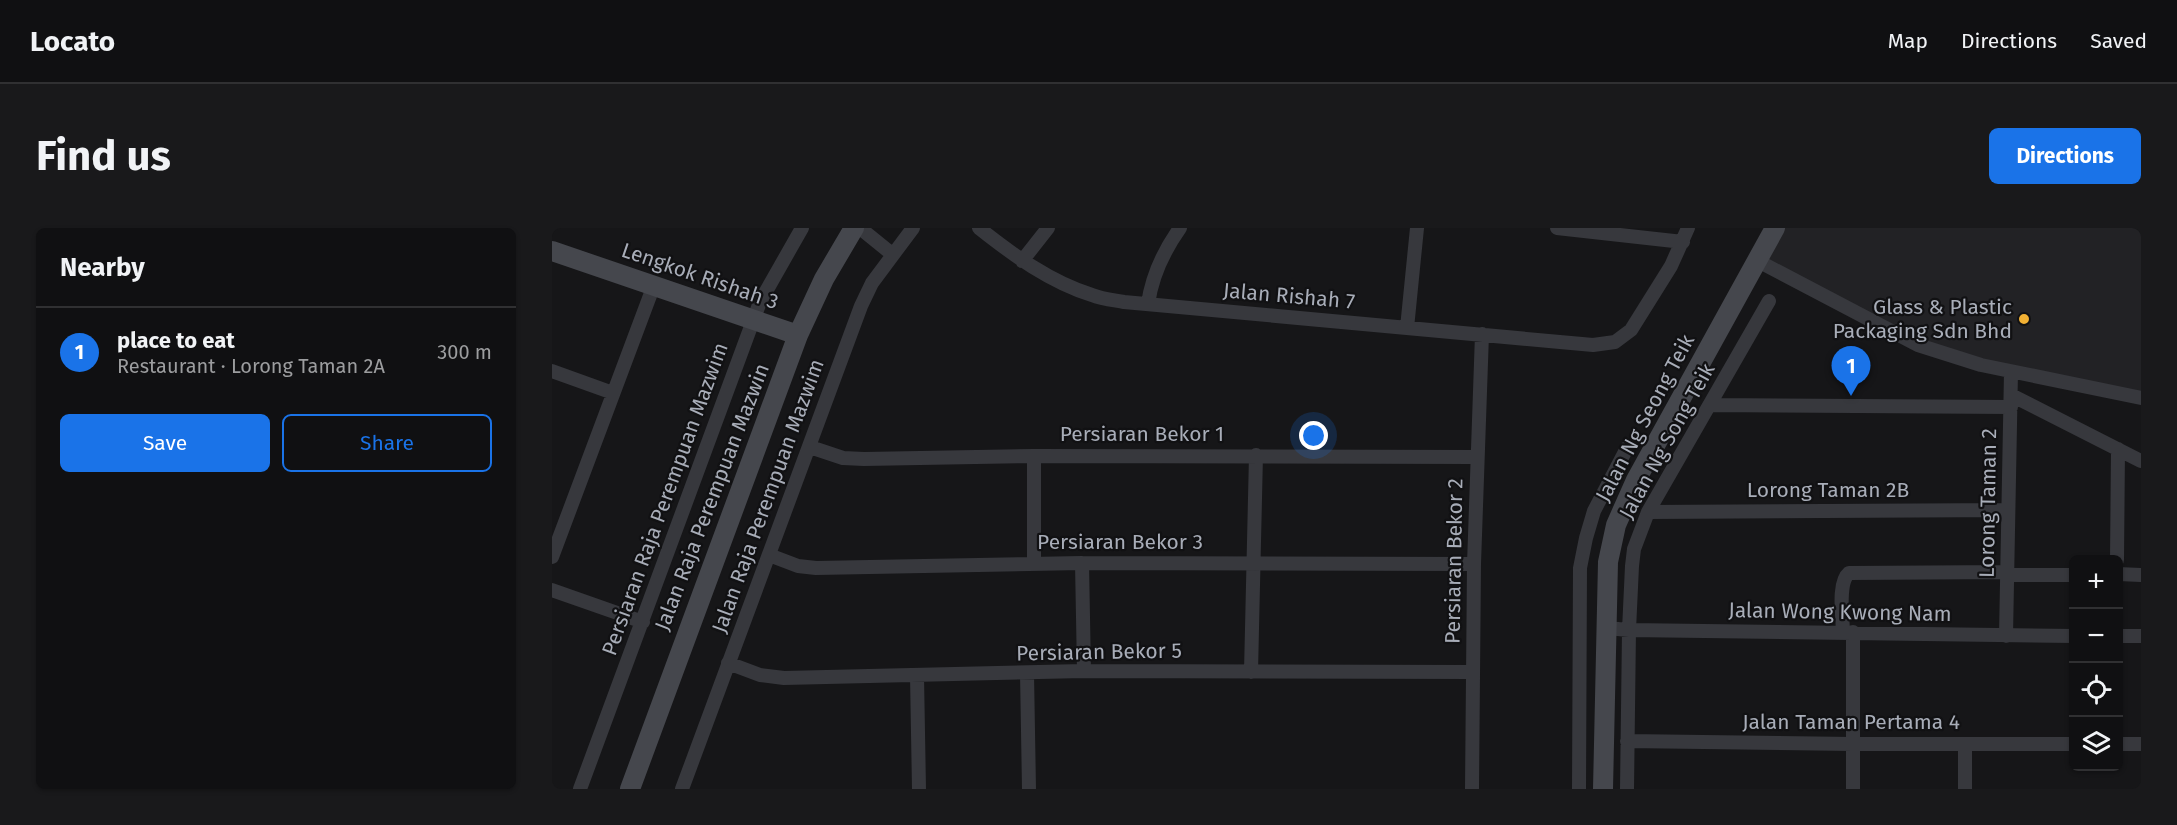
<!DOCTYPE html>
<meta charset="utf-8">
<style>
:root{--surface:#101012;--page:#19191b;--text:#f1f3f6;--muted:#9c9d9f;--line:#303032;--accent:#1a73e8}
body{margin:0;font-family:"Fira Sans",sans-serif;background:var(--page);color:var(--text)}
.controls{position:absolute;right:18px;bottom:18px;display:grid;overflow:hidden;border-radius:9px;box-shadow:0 2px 4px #0004}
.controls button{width:54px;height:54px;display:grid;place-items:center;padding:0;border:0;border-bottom:2px solid var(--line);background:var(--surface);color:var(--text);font:30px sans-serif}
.you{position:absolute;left:762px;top:208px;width:21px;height:21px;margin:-15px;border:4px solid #fff;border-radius:50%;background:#1a73e8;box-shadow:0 0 0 9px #1a73e833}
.badge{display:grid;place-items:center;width:39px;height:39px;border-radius:50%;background:var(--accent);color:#fff;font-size:20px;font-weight:700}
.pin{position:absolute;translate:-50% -50px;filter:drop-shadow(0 2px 3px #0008)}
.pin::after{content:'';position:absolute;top:32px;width:21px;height:18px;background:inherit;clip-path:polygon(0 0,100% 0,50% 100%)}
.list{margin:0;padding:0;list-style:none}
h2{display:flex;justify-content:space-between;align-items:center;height:78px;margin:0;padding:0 24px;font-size:26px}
h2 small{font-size:20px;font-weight:400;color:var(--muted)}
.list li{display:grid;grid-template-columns:39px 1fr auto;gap:18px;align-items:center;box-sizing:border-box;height:90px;padding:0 24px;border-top:2px solid var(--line)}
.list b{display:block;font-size:22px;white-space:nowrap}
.list p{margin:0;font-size:20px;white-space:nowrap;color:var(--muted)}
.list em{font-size:20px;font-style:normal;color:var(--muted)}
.actions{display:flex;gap:12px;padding:18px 24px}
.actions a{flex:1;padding:14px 0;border:2px solid var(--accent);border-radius:9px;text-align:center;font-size:21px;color:var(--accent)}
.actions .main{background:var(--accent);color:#fff}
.icon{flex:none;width:33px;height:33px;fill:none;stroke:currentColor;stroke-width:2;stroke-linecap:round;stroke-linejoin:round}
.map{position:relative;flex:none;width:1589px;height:561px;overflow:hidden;border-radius:9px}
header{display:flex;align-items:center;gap:36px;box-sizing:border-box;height:84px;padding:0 30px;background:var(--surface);border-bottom:2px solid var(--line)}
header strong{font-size:28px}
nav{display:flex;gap:33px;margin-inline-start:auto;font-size:21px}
.intro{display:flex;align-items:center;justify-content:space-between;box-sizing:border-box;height:144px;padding:0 36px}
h1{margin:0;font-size:42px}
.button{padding:15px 27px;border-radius:9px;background:var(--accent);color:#fff;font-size:21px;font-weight:700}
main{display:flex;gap:36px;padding:0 36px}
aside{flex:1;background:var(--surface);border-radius:9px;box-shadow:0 2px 4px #0004}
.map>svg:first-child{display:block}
</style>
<header>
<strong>Locato</strong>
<nav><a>Map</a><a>Directions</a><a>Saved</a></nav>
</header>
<div class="intro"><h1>Find us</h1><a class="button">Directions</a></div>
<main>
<aside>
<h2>Nearby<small></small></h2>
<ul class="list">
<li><span class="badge">1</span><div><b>place to eat</b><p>Restaurant · Lorong Taman 2A</p></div><em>300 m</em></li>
</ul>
<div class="actions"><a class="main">Save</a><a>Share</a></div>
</aside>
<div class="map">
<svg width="1589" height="561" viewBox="0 0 1589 561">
<rect width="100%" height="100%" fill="#161618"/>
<!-- built -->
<path fill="#222225" d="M1220,0H1589V166L1392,126L1205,29Z"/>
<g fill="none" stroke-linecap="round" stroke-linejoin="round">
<!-- street -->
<path stroke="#37383d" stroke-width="14" d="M308,0L340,26
M427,0C461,27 498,54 540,67C550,71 561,72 572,74L1041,117L1063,114L1079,102L1119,38L1136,0
M1005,0L1131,14
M470,33L496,0
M1206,33L1366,117L1429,137L1589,170
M596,76C600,47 611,24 628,0
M855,100L865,0
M0,143L61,165
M1459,167L1589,233
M1158,177L1459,179
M258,219L291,230L312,231L482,228L924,229
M482,228V336
M1096,284L1456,282
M217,327L246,338L264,340L530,335L922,336
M0,329L102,57
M1565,332L1566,221
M530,335L532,443
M1566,346L1589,347
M1455,347H1522
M0,362L91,394
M1054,400L1077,402L1522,408
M1301,404V561
M1291,405C1291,390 1285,355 1297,345L1455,344
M1454,408L1459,144
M1566,408H1589
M176,435L208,447L232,450L532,443L921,444
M699,444L704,227
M475,445L477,561
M365,448L367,561
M1075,513L1301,516H1522
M1413,516V561
M1566,516H1589
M28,561L208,74L250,0
M130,561L309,78L320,55L361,0
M920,561L922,336L930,106
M1027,561L1028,340L1034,310L1042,283L1075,220
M1075,561L1077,402L1080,338L1082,321L1096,284L1217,73"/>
<!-- secondary -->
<path stroke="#45474d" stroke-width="20" d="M0,23L246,107
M78,561L246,107L272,51L302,0
M1051,561L1056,334L1064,297L1084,252L1223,0"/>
</g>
<!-- markers -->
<circle fill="#f2b134" stroke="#111113" stroke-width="2" cx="1472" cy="91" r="6"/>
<g text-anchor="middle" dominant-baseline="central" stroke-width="4.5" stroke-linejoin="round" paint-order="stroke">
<!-- street labels -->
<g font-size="21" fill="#a8adb8" stroke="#111113">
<text transform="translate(148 48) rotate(19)">Lengkok Rishah 3</text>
<text transform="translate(737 68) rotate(5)">Jalan Rishah 7</text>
<text transform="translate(1093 190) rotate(-62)">Jalan Ng Seong Teik</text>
<text x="590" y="206">Persiaran Bekor 1</text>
<text transform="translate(1115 213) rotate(-61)">Jalan Ng Song Teik</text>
<text x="1276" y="262">Lorong Taman 2B</text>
<text transform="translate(216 268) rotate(-70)">Jalan Raja Perempuan Mazwim</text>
<text transform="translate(160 269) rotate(-69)">Jalan Raja Perempuan Mazwin</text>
<text transform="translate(113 271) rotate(-70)">Persiaran Raja Perempuan Mazwim</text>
<text transform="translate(1436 275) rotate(-89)">Lorong Taman 2</text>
<text x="568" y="314">Persiaran Bekor 3</text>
<text transform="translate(902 333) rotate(-89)">Persiaran Bekor 2</text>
<text transform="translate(1288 384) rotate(1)">Jalan Wong Kwong Nam</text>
<text transform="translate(547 424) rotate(-1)">Persiaran Bekor 5</text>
<text x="1299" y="494">Jalan Taman Pertama 4</text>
</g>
<!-- poi labels -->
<g font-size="21" fill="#a8adb8" stroke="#111113" text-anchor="end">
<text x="1460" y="79">Glass &amp; Plastic<tspan x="1460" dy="24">Packaging Sdn Bhd</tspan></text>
</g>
</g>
</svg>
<div class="controls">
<button>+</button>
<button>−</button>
<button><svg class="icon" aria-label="locate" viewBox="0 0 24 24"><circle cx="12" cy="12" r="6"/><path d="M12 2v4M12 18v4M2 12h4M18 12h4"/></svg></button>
<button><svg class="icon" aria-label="layers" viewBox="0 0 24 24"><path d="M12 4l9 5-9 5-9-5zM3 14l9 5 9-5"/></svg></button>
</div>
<div class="you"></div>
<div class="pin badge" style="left:1299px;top:168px">1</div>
</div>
</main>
